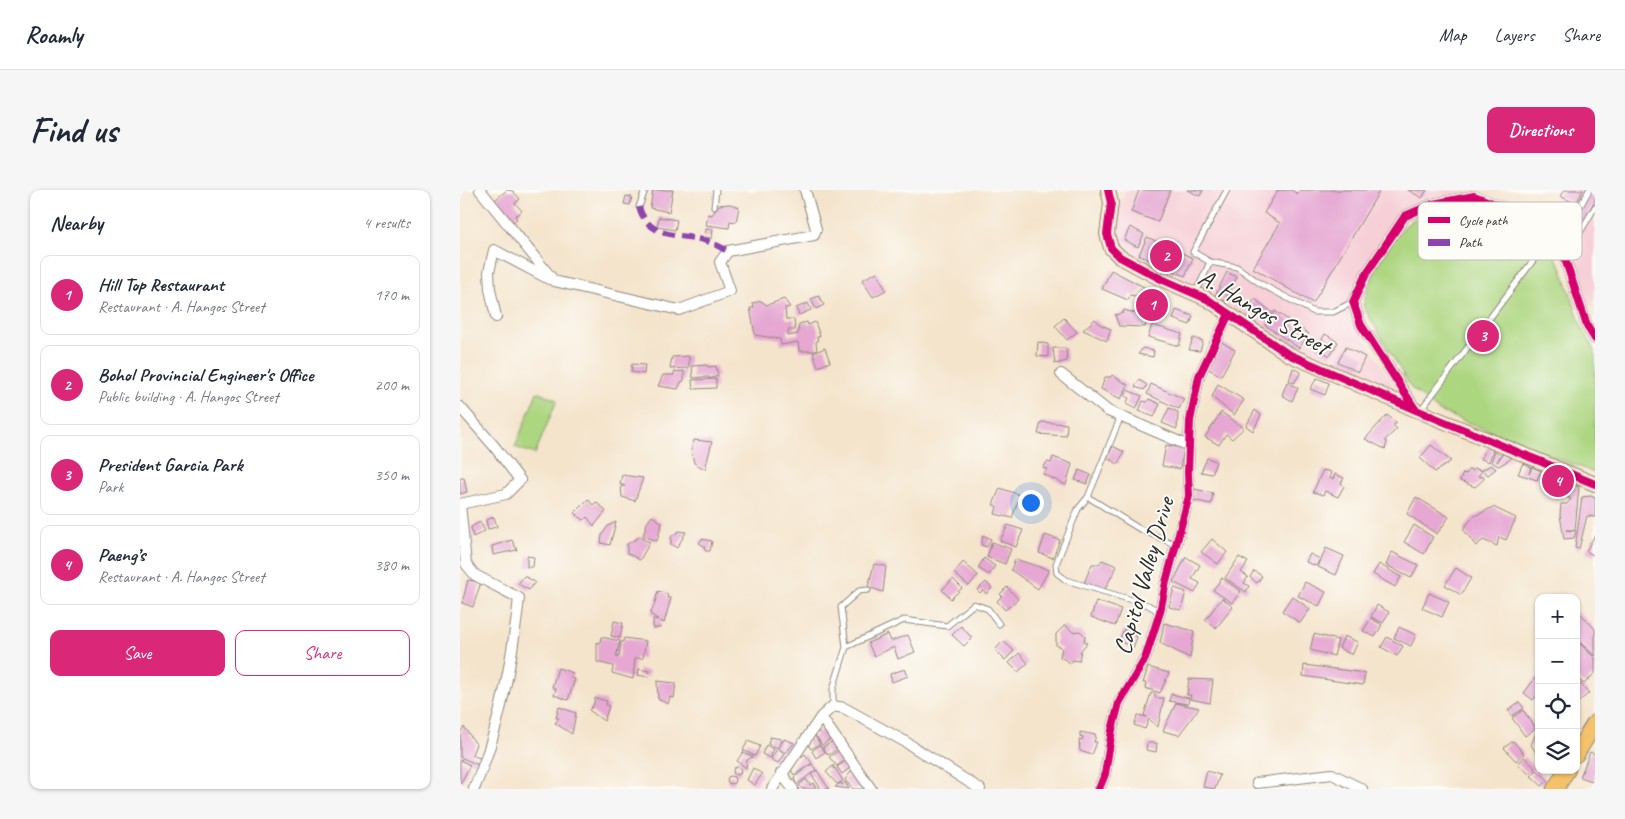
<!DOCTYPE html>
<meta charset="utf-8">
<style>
:root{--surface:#fff;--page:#f6f6f7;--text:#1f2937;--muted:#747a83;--line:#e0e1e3;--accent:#db2777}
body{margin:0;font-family:Caveat,sans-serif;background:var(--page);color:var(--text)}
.controls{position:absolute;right:15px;bottom:15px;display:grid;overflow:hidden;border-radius:10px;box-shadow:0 1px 4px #0004}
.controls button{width:45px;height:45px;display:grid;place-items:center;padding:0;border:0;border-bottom:1px solid var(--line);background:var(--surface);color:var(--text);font:25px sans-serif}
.you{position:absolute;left:570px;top:312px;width:18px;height:18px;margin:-12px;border:4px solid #fff;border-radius:50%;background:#1a73e8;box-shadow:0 0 0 8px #1a73e833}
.badge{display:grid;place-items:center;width:32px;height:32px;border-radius:50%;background:var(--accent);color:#fff;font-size:16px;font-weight:700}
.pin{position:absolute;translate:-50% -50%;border:2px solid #fff;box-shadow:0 1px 5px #0006}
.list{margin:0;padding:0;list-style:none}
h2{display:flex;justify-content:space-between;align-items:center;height:65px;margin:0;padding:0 20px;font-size:21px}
h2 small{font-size:16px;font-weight:400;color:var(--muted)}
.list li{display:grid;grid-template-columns:32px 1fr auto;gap:15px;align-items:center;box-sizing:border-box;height:80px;margin:0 10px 10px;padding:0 10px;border:1px solid var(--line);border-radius:10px}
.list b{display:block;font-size:19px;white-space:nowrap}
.list p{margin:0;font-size:16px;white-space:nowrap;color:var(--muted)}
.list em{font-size:16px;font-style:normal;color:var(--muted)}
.actions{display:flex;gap:10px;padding:15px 20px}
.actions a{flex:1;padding:11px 0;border:1px solid var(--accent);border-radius:10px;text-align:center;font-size:18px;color:var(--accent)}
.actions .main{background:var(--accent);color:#fff}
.icon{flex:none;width:28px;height:28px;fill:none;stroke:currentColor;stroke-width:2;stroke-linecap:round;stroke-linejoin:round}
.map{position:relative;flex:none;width:1135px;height:599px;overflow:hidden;border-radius:10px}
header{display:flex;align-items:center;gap:30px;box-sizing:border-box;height:70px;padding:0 25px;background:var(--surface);border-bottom:1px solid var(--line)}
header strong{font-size:24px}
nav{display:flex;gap:28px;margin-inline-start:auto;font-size:18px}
.intro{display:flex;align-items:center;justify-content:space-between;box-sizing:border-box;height:120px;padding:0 30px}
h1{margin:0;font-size:35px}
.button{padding:12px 22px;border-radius:10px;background:var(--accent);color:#fff;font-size:18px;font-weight:700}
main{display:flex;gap:30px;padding:0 30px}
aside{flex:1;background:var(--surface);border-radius:10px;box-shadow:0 1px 4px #0004}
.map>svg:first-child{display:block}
</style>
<header>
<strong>Roamly</strong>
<nav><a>Map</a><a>Layers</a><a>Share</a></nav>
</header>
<div class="intro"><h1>Find us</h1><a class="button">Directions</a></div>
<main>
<aside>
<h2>Nearby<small>4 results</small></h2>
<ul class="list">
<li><span class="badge">1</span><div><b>Hill Top Restaurant</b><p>Restaurant · A. Hangos Street</p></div><em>170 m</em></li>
<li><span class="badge">2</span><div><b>Bohol Provincial Engineer's Office</b><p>Public building · A. Hangos Street</p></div><em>200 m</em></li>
<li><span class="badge">3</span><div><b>President Garcia Park</b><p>Park</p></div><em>350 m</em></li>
<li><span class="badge">4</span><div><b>Paeng’s</b><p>Restaurant · A. Hangos Street</p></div><em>380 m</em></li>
</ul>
<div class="actions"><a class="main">Save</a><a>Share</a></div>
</aside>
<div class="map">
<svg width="1135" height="599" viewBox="0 0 1135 599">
<rect width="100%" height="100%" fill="#fdfcf7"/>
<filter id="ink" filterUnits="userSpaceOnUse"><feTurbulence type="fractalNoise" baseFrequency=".02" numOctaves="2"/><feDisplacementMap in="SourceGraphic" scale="10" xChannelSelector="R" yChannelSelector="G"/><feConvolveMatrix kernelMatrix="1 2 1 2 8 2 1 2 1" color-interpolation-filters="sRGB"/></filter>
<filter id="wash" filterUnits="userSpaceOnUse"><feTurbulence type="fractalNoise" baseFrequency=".0096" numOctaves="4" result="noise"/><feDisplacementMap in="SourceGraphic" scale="20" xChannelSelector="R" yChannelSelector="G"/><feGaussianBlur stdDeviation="1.12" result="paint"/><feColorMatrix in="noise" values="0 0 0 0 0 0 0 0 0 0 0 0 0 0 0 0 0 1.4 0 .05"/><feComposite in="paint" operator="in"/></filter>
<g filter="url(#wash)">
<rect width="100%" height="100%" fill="#f4e4cc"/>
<!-- built -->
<path fill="#f6cfd7" d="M665,0H1008L941,19L888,103L892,127L940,206L821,158L664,65L649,46Z
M1099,0H1135V109L1130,118L1087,26Z"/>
<!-- green -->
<path fill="#add681" stroke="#6c8056" d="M991,18L1026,23L1077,40L1101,76L1120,133L1135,161V283L979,221L951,198L903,116C910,87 934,34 964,24C972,21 982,20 991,18Z
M77,202L97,210L75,264L55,257Z"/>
<g id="blocks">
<!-- building -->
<path fill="#e6a8d3" d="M47,0L53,1L60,9L55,13L62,21L55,26L57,29L52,33L35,10Z
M193,0H213L209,22L190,18Z
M679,0H710L698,32L671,22Z
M727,0H743L740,6Z
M818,0H831L838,4L840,0H920L853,113L793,78L820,33L804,23Z
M948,0H967L962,8Z
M1104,0H1123L1116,14L1100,6Z
M1132,0H1135V10L1114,49L1107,46Z
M166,6L172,7L170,15L164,14Z
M270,14L279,17L276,32L270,31L269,38L246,35L248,24L252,25L259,15Z
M199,27L217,30L215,40L197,37Z
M670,37L684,44L678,57L664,50Z
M246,39H253L252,48L245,47Z
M687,47L733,68L725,86L679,65Z
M651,80L684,97L676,106L670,105L668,110L642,99Z
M417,82L426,100L413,107L402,90Z
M767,82L777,87L765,111L755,106Z
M359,106L364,115L356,119L351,109Z
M324,109L330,117L325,118L326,129H334L335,140H328V146L338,144L339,134L347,132L348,135L355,132L360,146L357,147L358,151L356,152L357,161H339L338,152L321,155L320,149L295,145L290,118H294L293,113L301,111L307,115Z
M795,109L812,122L806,131L788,118Z
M348,113L351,120L339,125L336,118Z
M664,120L688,127L685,137L659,136L655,125L663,123Z
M716,120L733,126L730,135L713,129Z
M815,121L849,144L839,158L805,135Z
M604,128L617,142L607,150L595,136Z
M635,129L641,135L651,139L647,151L623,140Z
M692,135L722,144L719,156L688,147Z
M865,144L878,152L870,166L857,158Z
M733,148L743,151L740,161L729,160Z
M760,151L775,160L761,186L745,177Z
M578,152L588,154V167L577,166Z
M886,157L905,167L898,182L878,172Z
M365,158L370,172L358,177L353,163Z
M593,158H606L607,171L595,174Z
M683,158L694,161L693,167L678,164Z
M229,166V178L210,179L212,167Z
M172,174L185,175L184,184L171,182Z
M247,175L248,177L256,176L258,186L249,189V187L233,188L232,176Z
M833,178L841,182L834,193L829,191Z
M224,181V191L221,192L218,199L198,196L203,185H214V182Z
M652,185L668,195L661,209L641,199L645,187H651Z
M857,188L869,193L865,205L850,199Z
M256,189V198L233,199L232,190Z
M679,190L687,195L684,200L675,197Z
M827,192L838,198L832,211L822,205Z
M691,194L724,209L719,219L687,204Z
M758,194L784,210L774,225L752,207Z
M667,200L682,206L676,219L666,214L669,208L665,206Z
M689,209L700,214L694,227L679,221L683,211L687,212Z
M709,218L718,222L717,239L702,233Z
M795,220L801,225L793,241L786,236Z
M761,222L784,238L772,249L766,244L759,255L745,247Z
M927,225L937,233L933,235L937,239L925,250L927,253L925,259L905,249Z
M581,232L607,234L606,246L578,244Z
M234,250L252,252L245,279L234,273L231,260Z
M706,255L724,258L720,279L702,276Z
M971,255L991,271L975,282L960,268Z
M653,256L664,262L658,274L647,268Z
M1027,257L1033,260L1029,272L1021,269Z
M1035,260L1042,263L1037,272L1043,264L1052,268L1039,276L1031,272Z
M593,267L612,274L606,295L583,284L587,279L583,278L587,272L591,273Z
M747,268L756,271L752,284L741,282Z
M1063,273L1071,277L1069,284L1072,277L1081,281L1077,290L1058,284Z
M1031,275L1036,279L1028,285L1022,280Z
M1014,278L1022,281L1018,286L1025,288L1015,297L1000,291L1003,283L1006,284L1009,279L1013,281Z
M619,280L631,285L627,294L615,290Z
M863,280L871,282L869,288L873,289L875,284L884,288L881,293L884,296L878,307L865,301L863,305L853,302Z
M162,285L183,288L175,311L162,307L161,296H165L160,294Z
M0,288H4L7,302L0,304Z
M1107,293L1119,297L1115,340H1106L1116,341L1114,348L1104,349L1100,325L1101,314H1107L1111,309L1101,304Z
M540,298L560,305L552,328L535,324L537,316L533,315Z
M734,299L753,303L751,314L732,310Z
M1131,306L1135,308V327L1127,326L1119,359L1115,358L1122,307Z
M956,307L989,327L977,344L947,324Z
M128,309L133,315L136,312L146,321L134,336L127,327L124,330L114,323Z
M1033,317L1056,328L1046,350L1039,347L1037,356L1023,350L1016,356L1003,339L1013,327Z
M192,326L202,333L197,351L183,346L187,333Z
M34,327L37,337L28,339L26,330Z
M20,332L25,341L13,347L11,337Z
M156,332L150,355L141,353L142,345L148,336Z
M548,335L563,340L556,357L540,351Z
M954,335L973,347L964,364L944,352Z
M219,341L226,342L217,358L211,354V347Z
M523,345L531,349L527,357L521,355Z
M585,345L600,350L593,368L579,363Z
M1135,345V366L1126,361Z
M181,346L182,349L190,352L180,370L167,363V354Z
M242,349L252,351L250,361H245L244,356L239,353Z
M752,349L767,362L758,374L741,362Z
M52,350L57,360L33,365L32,356Z
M532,352L551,359L545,374L527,367Z
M866,358L884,366L876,385L858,377Z
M932,362L958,375L951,388L926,375Z
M850,364L860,369L856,376L846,372Z
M67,366L74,367L73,377H67Z
M726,367L740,375L732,389L740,393L735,403L713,392Z
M779,367L788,372L781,382L788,387L784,393L789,396L786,402L765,388Z
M524,368L535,376L529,385L518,378Z
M555,369L589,380L578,399L551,380Z
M642,370L657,376L645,399L624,393L632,374H639Z
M503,372L518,385L509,396L494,383Z
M414,374L426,376L423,402L408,397Z
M919,374L941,387L935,397L913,384Z
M996,378L1011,388L1001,405L985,395Z
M794,381L802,386L797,393L790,387Z
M64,386L75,392L69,400L58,394Z
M762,388L781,401L772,413L753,400Z
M493,389L502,398L491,409L482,400Z
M8,390L21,392L13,417L2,413Z
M526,392L532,398L526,404L523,400L520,403L517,400Z
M845,392L866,402L859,416L838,406Z
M547,397L558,409L545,420L537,411L542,406L540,404Z
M714,398L726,402L721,420L709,417Z
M198,401L208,404L207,408H211L204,433L201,431L200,438H193V429L199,430L190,424L194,416Z
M969,403L989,412L982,427L962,418Z
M832,406L850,419L840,433L822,421Z
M762,408L773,417L756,438L745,430Z
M636,411L661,419L655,436L631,427Z
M917,415L929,422L923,433L911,427Z
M1118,421L1135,439V466L1116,449V425Z
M911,428L922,435L915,447L903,441Z
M154,431L163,433L160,448L151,446Z
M704,433L734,441L730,468L700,453Z
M605,435L613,442L620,441L625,446L624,451L627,453L621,460L619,471L613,470L611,473L600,467L602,458L596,455V444Z
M501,436L512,448L504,456L492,445Z
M939,437L956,445L951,456L934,448Z
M664,439L677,447L673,458L659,451Z
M428,444L431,451L448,445L455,462L438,469L434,457L414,466L408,453Z
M854,444L878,450L874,466L850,460Z
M884,446L898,452L892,465L879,458Z
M141,447L160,451L156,467H159L161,452H163L164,448L186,451L183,468H175L173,489L152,483L153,476L137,472V452L140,453Z
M927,447L943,456L937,466L921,457Z
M1116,450L1135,468V483L1124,494L1116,487Z
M543,451L554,461L545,470L535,460Z
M559,463L568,473L558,482L549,473Z
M844,475L905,483L903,495L843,486Z
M688,477L709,483L700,503L685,498L686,493H683Z
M98,478L113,483L111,488L115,489L108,510L94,505L96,499L92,497Z
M179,479L189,481L188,487L178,485Z
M445,479L448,486L432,492L430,484Z
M1076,487L1079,490V503L1073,510L1064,503Z
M729,489L753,490L750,513L730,509L731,505H727Z
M1116,489L1129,503L1116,514Z
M197,491L216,493L214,508L210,507L208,514L198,509Z
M691,503H694L696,508H704L698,537L689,529L685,539L674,535L678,525L687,527L684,525Z
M711,504L729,508L728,514L709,511Z
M135,508L147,511L146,515L149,516L144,531L129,520L133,516Z
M1059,512L1064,518L1052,526L1048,520Z
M716,513L739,518L719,545L703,541Z
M99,517L116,523L112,544L95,533L99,528H96Z
M1063,520L1076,538L1065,546L1052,528Z
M4,537L16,554L12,565L22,569L21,576L0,567V543Z
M365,538L372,548L362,555L355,545Z
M1077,540L1079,541V567L1071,555Z
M620,542L636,545L634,552H637L632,565L620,561L619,549L622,550L623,547L620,546Z
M355,546L360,554L351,559L347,553Z
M310,547L321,549L318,558L308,554Z
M324,549L334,553L326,563L319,559Z
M288,551L300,556L295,566L283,560Z
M373,551L378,559L368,565L363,557Z
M1053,551L1064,564L1056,571L1044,558Z
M687,553H697L696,562L686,560Z
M306,555L314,559L310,568L302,564Z
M360,555L365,562L356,568L352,561Z
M317,559L324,564L318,573L311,569Z
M380,560L386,569L377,576L369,567Z
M283,562L293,567L287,570L286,578L277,571Z
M1130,562L1135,564V592L1120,587Z
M345,564L352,573L334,585L331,580L334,577L333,574Z
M1064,567L1075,578L1069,584L1058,574Z
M0,570L10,575L0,595Z
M386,571L391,577L382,584L377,577Z
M352,574L356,580L336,595L334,587Z
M374,575L373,579L375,578L383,591L377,594L366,582Z
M273 581a4 4 0 1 1 8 0a4 4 0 1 1-8 0Z
M293,578L302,584L295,595L287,590Z
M393,579L407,599H393L385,590Z
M357,580L363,590L369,599H357L360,597L351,584Z
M1077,580L1088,590L1082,596L1071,586Z
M747,581L760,585L755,599L743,597Z
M267 590a4 4 0 1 1 8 0a4 4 0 1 1-8 0Z
M346,589L350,595L353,593L356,599H342L339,595Z
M385,592L389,599L375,597L381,593L382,595Z"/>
</g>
</g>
<g filter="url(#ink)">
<use href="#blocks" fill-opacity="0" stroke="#90887c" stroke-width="1"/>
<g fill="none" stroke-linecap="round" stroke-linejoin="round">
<defs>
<path id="lane" d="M179,17L185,0
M254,17L256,0
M1099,55L1129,0
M1105,68L1135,17
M750,72L777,77L801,94L854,122H873L893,112
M736,103L750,72L733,62L767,0
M960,221L1093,44
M628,307L661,226
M700,422L688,415L606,390L597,383L596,374L618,319L628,307L678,338L716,355
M386,457L381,417L399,401L408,400
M373,516V499L386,457L444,430L487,436L514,414L528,419L539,434"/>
<path id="street" d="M20,0L94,91L219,120L270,101L260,72L268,61L354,45L356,39L345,0
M36,127L30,99L29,82L34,60L89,89
M601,184L648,221L729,256
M0,217L34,256L60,290L46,304L0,314L6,374L15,385L59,408C52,472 40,539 14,599
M956,220L901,135L893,112L906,84L945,26L973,14L1014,6L1077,30L1093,44L1105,69L1127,136L1135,149
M361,527L411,599
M321,583L333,599
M797,593L872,584L902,599
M312,599L361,527L373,516L384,518L444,551L520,599
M639,599L645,584L652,540L659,513L685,469L700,422L706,392L729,306L728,283L730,231L739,186L769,124"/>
<path id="secondary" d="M648,0L651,13L647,44L651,58L660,67L699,88L747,109L828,164L956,220L1135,294"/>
<path id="primary" d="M1116,564L1135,533
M1095,599L1107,580"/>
</defs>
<!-- lane casing -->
<use href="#lane" stroke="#90887c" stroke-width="7"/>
<!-- street casing -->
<use href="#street" stroke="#90887c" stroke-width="12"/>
<!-- secondary casing -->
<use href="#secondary" stroke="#90887c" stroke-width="16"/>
<!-- primary casing -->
<use href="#primary" stroke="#90887c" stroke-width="18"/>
<!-- lane -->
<use href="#lane" stroke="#fff" stroke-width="5"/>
<!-- street -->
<use href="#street" stroke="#fff" stroke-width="10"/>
<!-- secondary -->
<use href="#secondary" stroke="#fae7c3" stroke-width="14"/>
<!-- primary -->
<use href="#primary" stroke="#f3c26a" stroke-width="16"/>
<!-- quiet -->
<path stroke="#8e44ad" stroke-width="6" stroke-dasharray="12 6" stroke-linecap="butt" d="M179,17C189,50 219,43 247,51C254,53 261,58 268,61"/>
<defs>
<path id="cycleway" d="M648,0L651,13L647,44L651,58L660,67L699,88L747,109L828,164L956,220L1135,294
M955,219L901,135L893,112L906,84L945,26L973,14L1014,6L1077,30L1093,44L1105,69L1127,136L1135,149
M639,599L645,584L652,540L659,513L685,469L700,422L706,392L729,306L728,283L730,231L739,186L769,124"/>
</defs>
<!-- cycleway casing -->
<use href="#cycleway" stroke="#fdfcf7" stroke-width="11"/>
<!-- cycleway -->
<use href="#cycleway" stroke="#d6006c" stroke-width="8"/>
</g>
</g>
<g text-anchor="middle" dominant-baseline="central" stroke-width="4" stroke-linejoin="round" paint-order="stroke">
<!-- street labels -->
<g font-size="25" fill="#2b2b2b" stroke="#fdfcf7">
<text transform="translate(804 122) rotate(30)">A. Hangos Street</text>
<text transform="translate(684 386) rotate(-74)">Capitol Valley Drive</text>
</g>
</g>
<!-- legend -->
<rect x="958" y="12" width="164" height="58" rx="8" fill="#fdfcf7" stroke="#bebdba" stroke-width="1"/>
<rect x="968" y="27" width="22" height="6" fill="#d6006c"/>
<rect x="968" y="49" width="22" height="7" fill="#8e44ad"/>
<g font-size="14" fill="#2b2b2b">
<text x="999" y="35">Cycle path</text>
<text x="999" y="57">Path</text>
</g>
</svg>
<div class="controls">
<button>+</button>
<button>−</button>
<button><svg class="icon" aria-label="locate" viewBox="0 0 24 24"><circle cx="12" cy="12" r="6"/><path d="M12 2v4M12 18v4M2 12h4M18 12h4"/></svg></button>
<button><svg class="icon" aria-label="layers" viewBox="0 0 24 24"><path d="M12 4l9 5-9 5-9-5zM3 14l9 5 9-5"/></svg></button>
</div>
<div class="you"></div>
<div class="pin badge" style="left:692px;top:115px">1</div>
<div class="pin badge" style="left:706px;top:66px">2</div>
<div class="pin badge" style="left:1023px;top:146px">3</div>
<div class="pin badge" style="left:1098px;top:291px">4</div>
</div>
</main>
